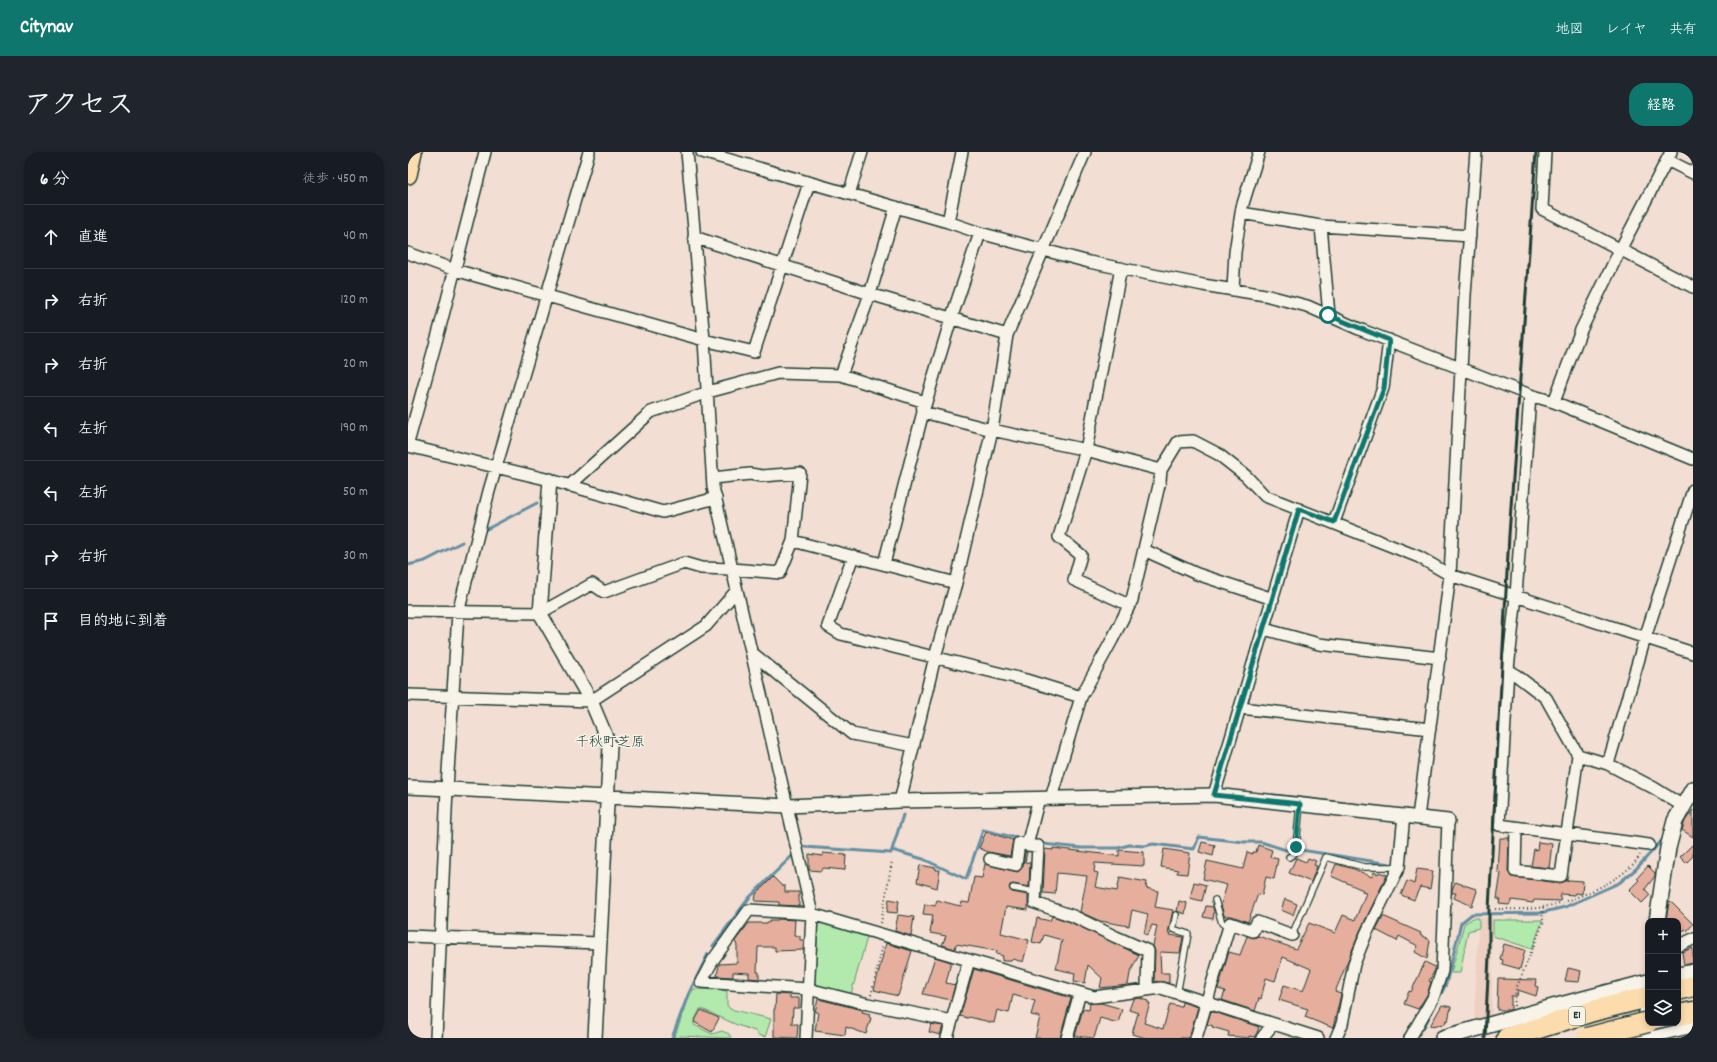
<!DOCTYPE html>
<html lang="ja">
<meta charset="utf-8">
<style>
:root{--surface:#171b24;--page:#20242c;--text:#f1f3f6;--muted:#9ea1a6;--line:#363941;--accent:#0f766e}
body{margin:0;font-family:Dekko,"Klee One",sans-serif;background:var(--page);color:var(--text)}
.controls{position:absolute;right:12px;bottom:12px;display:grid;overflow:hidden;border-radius:8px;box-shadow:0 2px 6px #0003}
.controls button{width:36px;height:36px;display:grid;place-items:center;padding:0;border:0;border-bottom:1px solid var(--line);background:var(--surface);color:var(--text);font:20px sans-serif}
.stop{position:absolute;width:12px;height:12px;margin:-9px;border:3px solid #0f766e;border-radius:50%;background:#fff}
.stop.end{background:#0f766e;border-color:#fff;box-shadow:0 1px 4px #0008}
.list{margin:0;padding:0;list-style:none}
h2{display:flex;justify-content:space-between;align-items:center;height:52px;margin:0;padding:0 16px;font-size:17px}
h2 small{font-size:13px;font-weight:400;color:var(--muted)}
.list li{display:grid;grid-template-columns:26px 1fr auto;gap:12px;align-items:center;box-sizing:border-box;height:64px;padding:0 16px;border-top:1px solid var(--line)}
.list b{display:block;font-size:15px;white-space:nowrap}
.list em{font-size:13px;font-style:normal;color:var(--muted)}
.icon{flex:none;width:22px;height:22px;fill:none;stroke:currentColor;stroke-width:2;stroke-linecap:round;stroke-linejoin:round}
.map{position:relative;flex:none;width:1285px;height:886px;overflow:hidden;border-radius:16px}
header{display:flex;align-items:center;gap:24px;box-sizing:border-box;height:56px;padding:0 20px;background:var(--accent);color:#fff}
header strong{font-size:19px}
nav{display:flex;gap:22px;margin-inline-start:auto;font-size:14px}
.intro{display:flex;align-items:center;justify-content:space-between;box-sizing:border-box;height:96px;padding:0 24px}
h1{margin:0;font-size:28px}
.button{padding:10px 18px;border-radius:16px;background:var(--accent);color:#fff;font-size:14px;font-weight:700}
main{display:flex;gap:24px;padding:0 24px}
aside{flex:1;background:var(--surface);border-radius:16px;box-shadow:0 2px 6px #0003}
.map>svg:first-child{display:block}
</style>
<header>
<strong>Citynav</strong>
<nav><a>地図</a><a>レイヤ</a><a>共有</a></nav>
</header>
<div class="intro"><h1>アクセス</h1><a class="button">経路</a></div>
<main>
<aside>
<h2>6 分<small>徒歩 · 450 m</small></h2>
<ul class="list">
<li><svg class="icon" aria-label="ahead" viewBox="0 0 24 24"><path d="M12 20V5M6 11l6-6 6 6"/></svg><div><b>直進</b></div><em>40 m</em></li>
<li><svg class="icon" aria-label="right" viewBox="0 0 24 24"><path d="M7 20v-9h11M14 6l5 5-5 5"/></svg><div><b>右折</b></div><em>120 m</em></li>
<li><svg class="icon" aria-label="right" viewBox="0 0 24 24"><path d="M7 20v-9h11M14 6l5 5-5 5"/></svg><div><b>右折</b></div><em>20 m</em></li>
<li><svg class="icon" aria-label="left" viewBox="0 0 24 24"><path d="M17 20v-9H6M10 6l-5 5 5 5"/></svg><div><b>左折</b></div><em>190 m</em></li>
<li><svg class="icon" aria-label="left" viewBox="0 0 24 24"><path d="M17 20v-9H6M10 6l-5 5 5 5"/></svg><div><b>左折</b></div><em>50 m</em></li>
<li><svg class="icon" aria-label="right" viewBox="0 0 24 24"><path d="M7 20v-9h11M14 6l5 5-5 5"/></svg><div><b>右折</b></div><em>30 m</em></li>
<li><svg class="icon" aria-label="arrive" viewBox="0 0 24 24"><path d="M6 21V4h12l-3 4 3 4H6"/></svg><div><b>目的地に到着</b></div></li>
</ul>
</aside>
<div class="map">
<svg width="1285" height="886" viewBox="0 0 1285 886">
<rect width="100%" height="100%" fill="#f2ded2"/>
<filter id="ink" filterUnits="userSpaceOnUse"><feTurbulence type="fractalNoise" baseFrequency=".025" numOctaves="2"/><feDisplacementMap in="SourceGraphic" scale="8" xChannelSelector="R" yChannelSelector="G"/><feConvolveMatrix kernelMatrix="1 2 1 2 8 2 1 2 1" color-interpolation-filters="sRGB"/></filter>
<g filter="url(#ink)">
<!-- built -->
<path fill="#eed0c2" d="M1071,766H1084V865L1066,870Z"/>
<!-- green -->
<path fill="#b2e9ac" stroke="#689370" d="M1065,766H1071V776L1060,779L1052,821H1043L1056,772Z
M414,768L460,782L443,842L410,834L407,831L410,770Z
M1085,768H1133L1134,770L1124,797L1085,784Z
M286,837L316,838L319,840V853L322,857L363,867L357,885L350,883L347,879L329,873L294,857H292L286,870V873L304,882L314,879L321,882L323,886L272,884L270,886H266L282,843Z"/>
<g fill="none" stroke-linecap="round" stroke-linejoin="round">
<!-- stream -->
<path stroke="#638fa4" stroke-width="3" d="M75,379L129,351
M0,413L17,409L54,390
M635,692L673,696H710L721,693L737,694L745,692L786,697L791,685L836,690H853L878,698H893L982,712
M396,695L483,701L495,663
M484,698L515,707L558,727L575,678L613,687
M305,794L341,746L384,704
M1015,877L1038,832L1053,771L1064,762L1132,761L1157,755L1211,731L1228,717L1256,686
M264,886L280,843L300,802"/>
</g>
<!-- building -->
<path fill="#e6ae9d" stroke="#1f3d34" d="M1285,658V685L1274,678L1277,669Z
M578,680L605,688L602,704L580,700L571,696Z
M1092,686H1101L1100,719L1103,725L1152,731L1161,728L1175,729L1174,742L1167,741L1166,743L1153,742L1152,749L1126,748L1125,751L1104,748L1101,753L1091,752L1092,747H1089L1093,721L1090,720Z
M794,690L807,693L805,704L791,700Z
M1130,690L1144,692L1141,716L1123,714L1126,697L1129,698Z
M1285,692V704L1278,711L1272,705Z
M850,693L864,698L862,705L870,707L866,727L858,725L854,743L850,742L840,770L824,764H816L813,752L819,733L795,727L799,709L835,717L839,700L845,702V700H848Z
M645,696L711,704V698L736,700V714L687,711L686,720L690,721L687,735L709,739L712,725L739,730L738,736L750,739L747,755L765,758L760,781H763L762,783L775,785L772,801L752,800L753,821H761V831L746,829L747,799L745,794L749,774L744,773L740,783L736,782L740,762L724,758L721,774L692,769L672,760L679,724L649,721L647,742L635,741L637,697L645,698Z
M756,697L782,701L779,722L769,721L770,718L753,715Z
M617,700H619L617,710L622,711L621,735L605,732L602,733L601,736L604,740L620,743V758L598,755L593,781L621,788L615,810L605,807L603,809H594L595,804L588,802L589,799L548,792L547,797L534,793L538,784L522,781L525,763L515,762L517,752L527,754L529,748L548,753L553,754L554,750L561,751L566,725L574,726L577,712L610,720L615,714Z
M415,701L438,703L437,717L436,718L416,716L414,717L413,719L401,718V702L415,704Z
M888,706L898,710L900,706L908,709L906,713L909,714L903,730L881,721Z
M928,712L946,717L964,725L966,720L970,722L971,720L979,723L952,779L927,840L933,842L925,876L897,865L900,857L871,848L876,833L895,839L903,817L875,805L867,829L858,826L853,847L851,846L847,859L814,848L817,839L810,837L821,800L832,803L839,784L846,786L850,784L888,797L901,771L927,781L935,763L947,768L958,741L954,740L955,738L923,724Z
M512,713L528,716V718H532L529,736L509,730Z
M1240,714L1247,721V724L1237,737L1242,743L1234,751L1221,738L1231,728L1229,726Z
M1009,717L1025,719L1022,737L1012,735L1006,748L993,743L999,729L1006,732Z
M365,725L374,734H377V740H391V754L371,753V750L347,749L348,742Z
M786,730L798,733L794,749L782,746Z
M1047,730L1068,737L1069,739L1064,754L1046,746L1048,741H1044V738Z
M481,747L491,749L489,761L479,760Z
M877,747L889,752L885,763L873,758Z
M771,749L779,751L777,762L769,759Z
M1261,750L1264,751L1285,772L1279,779L1277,777L1270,784V769H1258Z
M798,754L805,755L806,760L805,767L795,765Z
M490,763L506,765L503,784L487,779Z
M644,764L662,770L731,803L722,821L720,833L692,836L694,826L680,813L677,831L666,829L667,821L648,817L654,788L636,783L633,792L624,790L629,766L642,769Z
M975,764L1013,781L1012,783L1022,788L1019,807L1007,800L1010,794L991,784L989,789L968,778Z
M370,767L387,768L386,783L392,784V788H396L395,798L367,799V795H350L349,820H351V827L341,826V821L325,820V825L309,824L311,812L329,811V794L327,789L341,771H359V770H362V768H370Z
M478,791L504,799L490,844L466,838Z
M1096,792L1117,798L1112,817L1094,812L1095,808L1092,807Z
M1285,796V811L1276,813L1274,800Z
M527,805L543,810L538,831L547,833L543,848L515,842Z
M1017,810L1027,815V818L1021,829L1023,830L1019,843L1010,857L996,852L1001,839L1003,840Z
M1160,816L1173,819L1171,830L1157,829Z
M566,817L663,846L652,886H627L632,865L623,863L627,849L605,843L601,861L589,858L586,871L561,865L560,866L552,864Z
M1090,827L1128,828L1127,834L1130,835L1128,844L1110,838L1109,844H1103V858H1089Z
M368,842L382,843V846H391V856H385L384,872H390L389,886L366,885V857H367Z
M731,846L740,849V851H742L736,871L755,877L762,852L773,855L774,850L790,855L781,886H738L724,882L730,861L721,858L725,847Z
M410,847L455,858L454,860L462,862L461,865L463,866L458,882L438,875L437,883L407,879L410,860H407Z
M682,851H693L714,857L710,871L692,866L686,886L667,884L675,857L681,858Z
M1034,853L1043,855L1040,869L1038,868L1037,872L1022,874Z
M293,858L311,866L304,880L286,870Z
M803,859L851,875L849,881L846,885L841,884V886L820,884L821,880L804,875L805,874L799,872Z
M523,872L535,874L532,883L521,880Z"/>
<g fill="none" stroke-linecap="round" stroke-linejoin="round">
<defs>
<path id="service" d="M881,705L886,702L888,695L892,652
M605,736L627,740
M807,748L814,771L821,775
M768,763L765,777L780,782L769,842
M884,783L918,705L956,715H991"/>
<path id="minor" d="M279,0L296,188L305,335L404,762L398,886
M294,0L540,70L572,81L681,110L795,133L857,143L899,154L951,177L1122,243L1146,250L1285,307
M1137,0L1134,57L1285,135
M1259,8L1285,21
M441,42L454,0
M833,61L913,74L1062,84
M540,70L554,0
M913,74L921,163
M286,85L462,142L599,183
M0,101L47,118L296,188L346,200L401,31
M713,116L678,298L651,385L673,403L666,428L721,453
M825,138L827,100L834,55L851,0
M433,223L462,142L488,55
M1122,243L1108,444L1100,517L1091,673L1241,693
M1146,250L1173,178L1212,98L1263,0
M0,291L32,175L77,0
M0,294L142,328L255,360L308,346
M753,318L770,290L785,289L810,302L838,324L857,344L1011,405L1042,423L1285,501
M161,334L243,260L300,240L370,221L433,223L514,249L515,260L584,278L674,297L753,318L752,329L724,448L704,488L673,545L643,646
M926,370L975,236L981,188
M385,389L548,431
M736,398L789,422L865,447
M445,404L420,474L433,482L618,528L673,545
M476,412L515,260L543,167L572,81
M0,459L132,461L184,432L196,440L276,411L293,416L324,417L372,421L385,389L392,321L354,324L342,322L305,326
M856,477L911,492L1032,506
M343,500L444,582L506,594
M1100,517L1138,546L1170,603L1200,612L1246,636L1275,654
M0,543L183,549L298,474L329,438
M832,556L1022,577
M1200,612L1237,486L1285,338
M806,643L891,357
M631,646L619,693L630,694L627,751L665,764L708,785L740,799L739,837
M492,649L527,505L548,431L584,278L599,183L677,0
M1010,665L1042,423L1057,143L1068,0
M1108,676L1107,719L1153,724L1170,603
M582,707L608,713L611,691L619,693
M0,784L191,791
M1270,794L1285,787
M544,869L460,852L400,837L293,830L305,808L341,758L404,762L686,845L753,836L910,886
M28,886L39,636L50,461L81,339L181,0
M539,886L561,808
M659,886L672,841
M788,886L822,771L845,779L849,770L884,783
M854,886L865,872
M928,886L934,872L946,812L958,782L991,715L996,663
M1002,886L1025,846L1034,819L1040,669
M1230,886L1240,849
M1238,886L1285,875"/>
<path id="tertiary" d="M142,328L132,461L183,549L202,594L187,886
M0,635L380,654L492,649L806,643L1040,669"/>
<path id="secondary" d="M1249,769L1260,696L1267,669L1285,637
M1270,823L1285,820
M1035,886L1145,855L1240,830"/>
<path id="primary" d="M0,23L5,0"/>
<path id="motorway" d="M1270,838L1285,834
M1270,863L1285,860
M1099,886L1185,859L1240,845"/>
</defs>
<!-- service casing -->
<use href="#service" stroke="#1f3d34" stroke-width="8"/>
<!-- minor casing -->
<use href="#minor" stroke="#1f3d34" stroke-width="14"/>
<!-- tertiary casing -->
<use href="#tertiary" stroke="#1f3d34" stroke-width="16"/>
<!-- secondary casing -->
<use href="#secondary" stroke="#1f3d34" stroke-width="18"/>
<!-- primary casing -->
<use href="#primary" stroke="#1f3d34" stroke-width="20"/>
<!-- motorway casing -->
<use href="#motorway" stroke="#1f3d34" stroke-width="23"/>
<!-- path -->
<path stroke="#1f3d34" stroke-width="2" stroke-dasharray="1 3" stroke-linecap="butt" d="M1087,757C1103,757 1120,758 1136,755C1163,749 1200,735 1220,717C1225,713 1229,708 1232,703
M473,771L484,709
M463,843L475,793
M1106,854L1108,837L1136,769L1134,766L1135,755"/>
<!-- service -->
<use href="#service" stroke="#f7f3e8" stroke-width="5.5"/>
<!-- minor -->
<use href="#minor" stroke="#f7f3e8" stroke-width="11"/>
<!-- tertiary -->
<use href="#tertiary" stroke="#f7f3e8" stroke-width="13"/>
<!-- secondary -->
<use href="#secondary" stroke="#f7f3e8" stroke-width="15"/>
<!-- primary -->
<use href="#primary" stroke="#fcdcac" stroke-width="17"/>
<!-- motorway -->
<use href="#motorway" stroke="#fcdcac" stroke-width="20"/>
<!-- rail -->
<path stroke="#1f3d34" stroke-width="3" d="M1077,886L1081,804V757L1101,383L1128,0"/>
<defs>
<path id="motorway-bridge" d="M1179,886L1240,870"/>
</defs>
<!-- motorway-bridge casing -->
<use href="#motorway-bridge" stroke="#1f3d34" stroke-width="23" stroke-linecap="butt"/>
<!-- motorway-bridge -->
<use href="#motorway-bridge" stroke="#fcdcac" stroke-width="20"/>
</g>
</g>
<g fill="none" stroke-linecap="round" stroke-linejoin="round" filter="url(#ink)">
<!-- route -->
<path stroke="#0f766e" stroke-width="5" d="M888,695L892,652L806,643L891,357L926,370L976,236L981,188L920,163"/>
</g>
<g text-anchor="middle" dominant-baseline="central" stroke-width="3" stroke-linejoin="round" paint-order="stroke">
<!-- shield labels -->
<rect fill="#f7f3e8" stroke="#60746a" stroke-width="1" x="1161" y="855" width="16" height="18" rx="3"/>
<g font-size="11" font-weight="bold" fill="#1f3d34">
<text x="1169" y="864">E1</text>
</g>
<!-- quarter labels -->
<g font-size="14" fill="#1f3d34" stroke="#f7f3e8">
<text x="202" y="591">千秋町芝原</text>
</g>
</g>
</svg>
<div class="controls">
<button>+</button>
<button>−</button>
<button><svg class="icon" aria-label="layers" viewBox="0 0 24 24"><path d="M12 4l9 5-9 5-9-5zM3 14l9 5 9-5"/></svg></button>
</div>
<div class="stop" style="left:920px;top:163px"></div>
<div class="stop end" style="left:888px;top:695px"></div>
</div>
</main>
